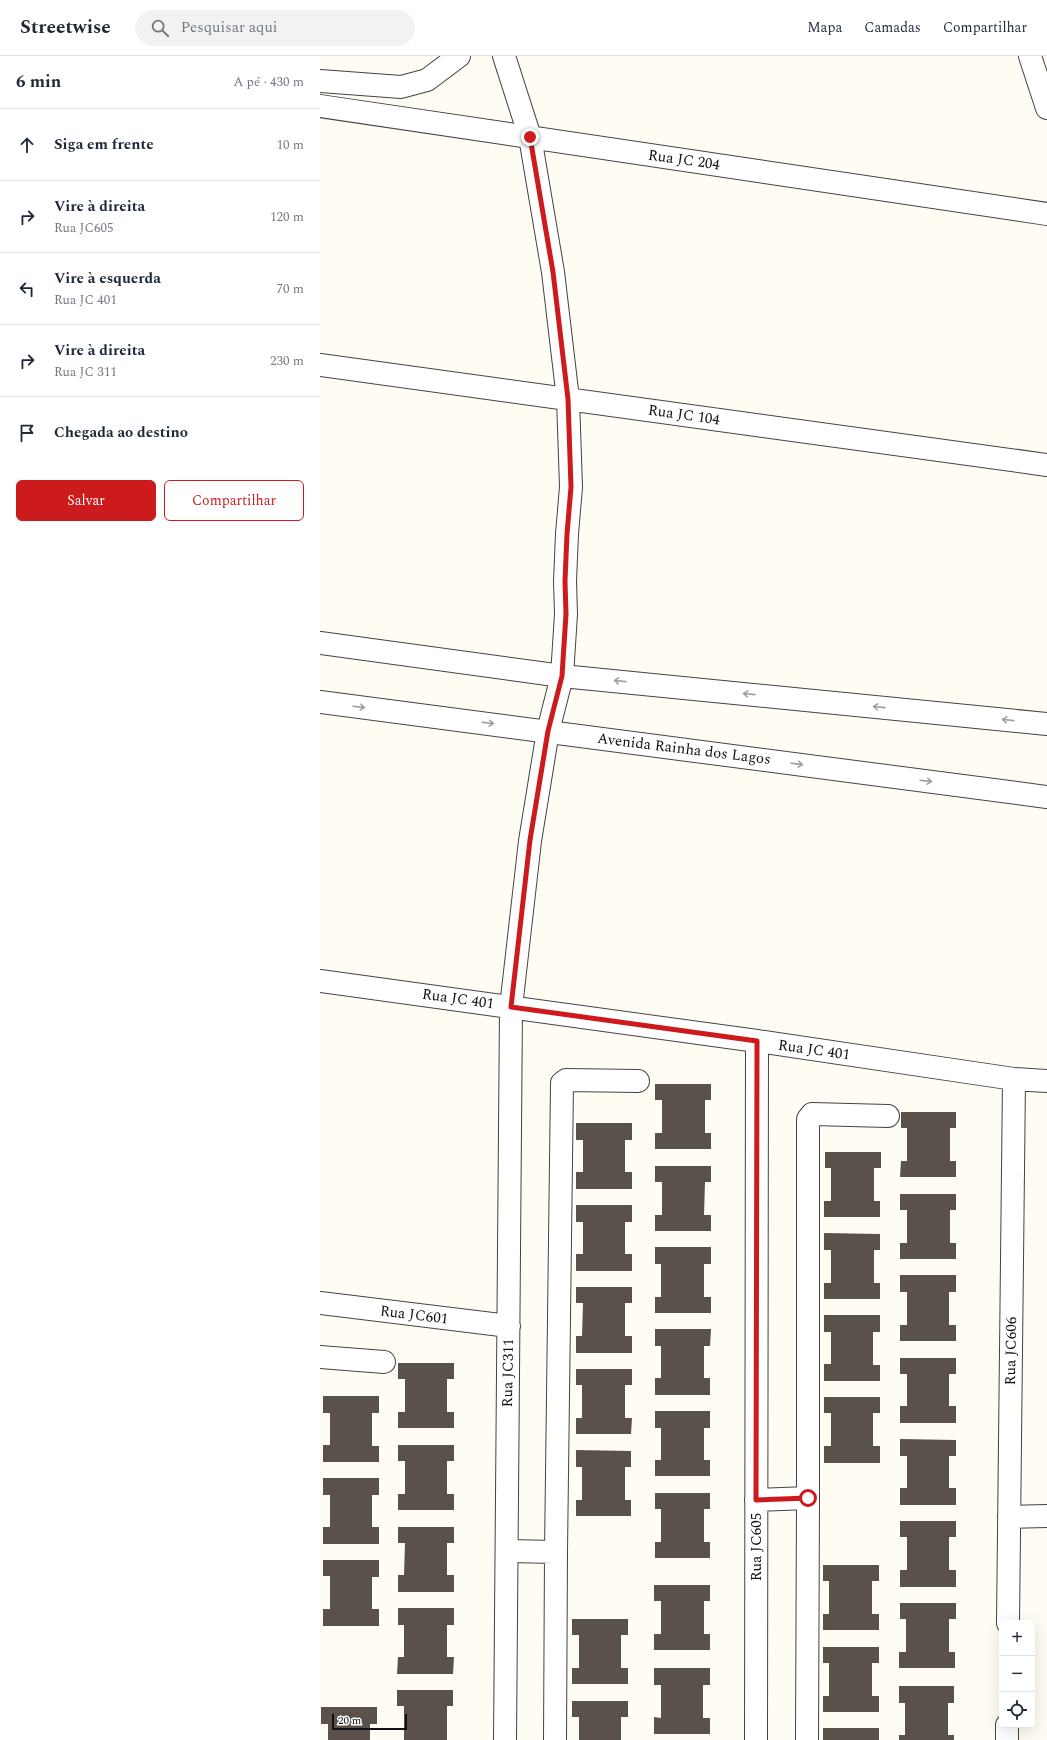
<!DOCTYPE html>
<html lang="pt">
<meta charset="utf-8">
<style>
:root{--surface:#fff;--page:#f2f2f3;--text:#1f2937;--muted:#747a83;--line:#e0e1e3;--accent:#cd1b1d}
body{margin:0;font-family:Spectral,serif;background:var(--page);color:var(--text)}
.controls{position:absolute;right:12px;bottom:12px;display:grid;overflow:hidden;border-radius:6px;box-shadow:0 4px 16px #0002}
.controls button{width:36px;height:36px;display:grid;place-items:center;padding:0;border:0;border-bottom:1px solid var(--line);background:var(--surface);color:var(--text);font:20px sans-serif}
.scale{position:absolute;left:12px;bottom:10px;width:75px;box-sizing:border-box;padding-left:4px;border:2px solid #101010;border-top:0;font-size:11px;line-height:14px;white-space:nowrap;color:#101010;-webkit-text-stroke:3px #fff;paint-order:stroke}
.stop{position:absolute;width:12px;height:12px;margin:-9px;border:3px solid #cd1b1d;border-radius:50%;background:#fff}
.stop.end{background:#cd1b1d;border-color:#fff;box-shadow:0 1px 4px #0008}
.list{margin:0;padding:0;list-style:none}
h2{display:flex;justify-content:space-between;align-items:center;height:52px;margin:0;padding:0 16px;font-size:17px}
h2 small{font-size:13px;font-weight:400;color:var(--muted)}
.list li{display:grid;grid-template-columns:26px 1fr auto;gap:12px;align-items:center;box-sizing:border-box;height:72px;padding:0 16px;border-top:1px solid var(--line)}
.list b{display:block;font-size:15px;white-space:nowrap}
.list p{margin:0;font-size:13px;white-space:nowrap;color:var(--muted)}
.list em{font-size:13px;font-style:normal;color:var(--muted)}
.actions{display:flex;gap:8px;padding:12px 16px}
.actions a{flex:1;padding:9px 0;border:1px solid var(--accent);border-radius:6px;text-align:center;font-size:14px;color:var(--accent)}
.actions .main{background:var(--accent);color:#fff}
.icon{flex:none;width:22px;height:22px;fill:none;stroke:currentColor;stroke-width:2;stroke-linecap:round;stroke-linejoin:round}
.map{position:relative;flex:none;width:727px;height:1684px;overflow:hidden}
header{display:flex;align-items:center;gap:24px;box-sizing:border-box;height:56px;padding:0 20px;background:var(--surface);border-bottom:1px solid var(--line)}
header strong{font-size:19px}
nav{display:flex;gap:22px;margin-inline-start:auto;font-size:14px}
.search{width:280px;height:36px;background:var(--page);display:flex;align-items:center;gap:10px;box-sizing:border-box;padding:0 14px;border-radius:22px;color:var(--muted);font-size:15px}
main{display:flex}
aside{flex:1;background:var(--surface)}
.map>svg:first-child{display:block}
</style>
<header>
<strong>Streetwise</strong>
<div class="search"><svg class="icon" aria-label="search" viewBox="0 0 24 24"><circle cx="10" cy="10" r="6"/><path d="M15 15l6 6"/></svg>Pesquisar aqui</div>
<nav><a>Mapa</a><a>Camadas</a><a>Compartilhar</a></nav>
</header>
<main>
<aside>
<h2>6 min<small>A pé · 430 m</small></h2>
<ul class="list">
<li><svg class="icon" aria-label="ahead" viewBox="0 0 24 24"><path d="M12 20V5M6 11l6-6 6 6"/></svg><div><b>Siga em frente</b></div><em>10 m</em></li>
<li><svg class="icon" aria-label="right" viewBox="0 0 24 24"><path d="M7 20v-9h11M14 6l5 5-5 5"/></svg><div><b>Vire à direita</b><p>Rua JC605</p></div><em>120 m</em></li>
<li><svg class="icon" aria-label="left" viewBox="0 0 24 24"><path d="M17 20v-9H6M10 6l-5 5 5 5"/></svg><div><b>Vire à esquerda</b><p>Rua JC 401</p></div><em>70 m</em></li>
<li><svg class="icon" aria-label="right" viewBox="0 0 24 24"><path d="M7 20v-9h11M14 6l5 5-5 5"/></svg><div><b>Vire à direita</b><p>Rua JC 311</p></div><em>230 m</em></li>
<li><svg class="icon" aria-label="arrive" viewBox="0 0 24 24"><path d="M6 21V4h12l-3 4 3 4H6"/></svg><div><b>Chegada ao destino</b></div></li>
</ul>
<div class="actions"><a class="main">Salvar</a><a>Compartilhar</a></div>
</aside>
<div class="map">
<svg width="727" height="1684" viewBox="0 0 727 1684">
<rect width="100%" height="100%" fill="#fffdf3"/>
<!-- building -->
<path fill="#5a514b" d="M335,1028H391V1044H385V1077H391V1093H335V1077H342V1044H335Z
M581,1056H636V1072H630V1105H636V1121H580L581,1105H587V1072H581Z
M256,1067H312V1084H305V1116H312V1133H256V1116H263V1084H256Z
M505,1096H561V1112H554V1145H560V1161H504V1145H511V1112H505Z
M335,1110H391V1126H385L384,1159H391V1175H335V1159H342V1126H335Z
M580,1138H636V1154H630V1187H636V1203H580V1187H587V1154H580Z
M256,1149H312V1166H305V1198H312V1215H256V1198H263V1166H256Z
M504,1177L560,1178V1194H554V1227H560V1243H504V1227H511V1194H504Z
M335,1191H391V1208H384V1241H391V1257H335V1241H341V1208H335Z
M580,1219H636V1236H629V1269H636V1285H580V1269H587V1236H580Z
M256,1231H312V1247H305V1280H312V1297H256V1280H262L263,1247H256Z
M504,1259H560V1276H553V1309H560V1325H504V1308H511V1276H504Z
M335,1273H391L390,1290H384V1322H390V1339H335V1322H341V1290H335Z
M580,1302H636V1318H629V1350H636V1367H580V1350H587V1318H580Z
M78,1307H134V1323H127V1356H134V1372H78V1356H85V1323H78Z
M256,1313H312V1329H305V1362H312L311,1378H256V1362H262V1329H256Z
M3,1340H59V1357H52V1390H59V1406H3V1389H10V1357H3Z
M504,1341H560V1357H553V1390H560V1407H504V1390H511V1357H504Z
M335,1355H390V1372H384V1404H390V1420H335V1404H341V1372H335Z
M580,1383L636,1384V1400H629V1432H636V1449H580V1432H587V1400H580Z
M78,1389H134V1405H127V1438H134V1454H78V1438H85V1405H78Z
M256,1394L311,1395V1411H305V1444H311V1460H256V1444H262V1411H256Z
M3,1422H59V1439H52V1471H59V1488H3V1471H10V1439H3Z
M335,1437H390V1453H384V1486H390V1502H335V1486H341V1453H335Z
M580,1465H636V1481H629V1514H636V1531H580V1514H587V1481H580Z
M78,1471H134V1487H127V1519H134V1536H78V1519H84L85,1487H78Z
M3,1504H59V1521H52V1553H59V1570H3V1553H10V1520H3Z
M503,1509H559V1525H552V1558H559V1574H503V1558H509V1525H503Z
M334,1529H390V1545H384V1578H390V1594H334V1578H341V1545H334Z
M580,1547H636V1563H629V1596H635V1612H579V1596H586V1563H580Z
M78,1552H134V1569H127V1601H134L133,1618H77L78,1601H84V1569H78Z
M252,1563H308V1579H301V1612H308V1628H252V1612H259V1579H252Z
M503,1591H559V1607H552V1640H559V1656H503V1640H509V1607H503Z
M334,1612H390V1629H383V1662H390V1678H334V1661L341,1662V1629H334Z
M579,1630H634V1647H628V1679H634V1684H579V1679H585V1647H579Z
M77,1634H133V1650H127V1684H84V1650H77Z
M252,1645H308V1661H301V1684H259V1661H252Z
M1,1651H57V1668H50V1684H8V1668H1Z
M503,1672H559V1684H503Z"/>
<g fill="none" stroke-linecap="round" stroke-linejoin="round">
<defs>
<path id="minor" d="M184,0L210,81L233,216L248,343L251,431L247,478L245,525L246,558L242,620L228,675L210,785L191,951L185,1684
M710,0L727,52
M0,25L81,31L107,24L139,0
M0,50L727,158
M0,309L727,409
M0,587L242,620L727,668
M0,646L727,741
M0,925L437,985L694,1023L727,1025
M0,1247L189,1270
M0,1301L64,1306
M436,1444L488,1442V1063L492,1058L568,1060
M689,1461L727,1460
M187,1495L236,1496L242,1027L246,1024L318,1025
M688,1567L694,1023
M235,1684L236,1496
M436,1684L437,985
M487,1684L488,1442
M687,1684V1669"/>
</defs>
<!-- minor casing -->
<use href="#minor" stroke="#434343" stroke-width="24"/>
<!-- minor -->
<use href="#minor" stroke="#fff" stroke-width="22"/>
</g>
<!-- one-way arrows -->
<defs><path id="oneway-shaft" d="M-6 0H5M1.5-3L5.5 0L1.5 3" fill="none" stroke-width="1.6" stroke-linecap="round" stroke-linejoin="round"/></defs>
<g stroke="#9f9f9f">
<use href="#oneway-shaft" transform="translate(300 625) rotate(-174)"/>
<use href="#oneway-shaft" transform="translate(429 638) rotate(-174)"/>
<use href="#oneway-shaft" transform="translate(39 651) rotate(7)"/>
<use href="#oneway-shaft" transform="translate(559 651) rotate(-174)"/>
<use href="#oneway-shaft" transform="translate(688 664) rotate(-174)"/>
<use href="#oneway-shaft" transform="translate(168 667) rotate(7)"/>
<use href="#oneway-shaft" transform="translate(477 708) rotate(7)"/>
<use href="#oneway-shaft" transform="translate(606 725) rotate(7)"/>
</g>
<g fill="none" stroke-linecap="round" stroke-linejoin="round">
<!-- route -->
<path stroke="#cd1b1d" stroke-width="5" d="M210,81L233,216L248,343L251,431L247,478L245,525L246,558L242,620L228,675L210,784L191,951L437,985L436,1444L488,1442"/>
</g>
<g text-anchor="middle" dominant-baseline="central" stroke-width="4" stroke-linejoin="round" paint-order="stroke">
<!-- street labels -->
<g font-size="15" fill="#101010" stroke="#fff">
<text transform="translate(364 104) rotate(8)">Rua JC 204</text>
<text transform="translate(364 359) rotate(8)">Rua JC 104</text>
<text transform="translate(364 693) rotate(7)">Avenida Rainha dos Lagos</text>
<text transform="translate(138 943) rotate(8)">Rua JC 401</text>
<text transform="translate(494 994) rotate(8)">Rua JC 401</text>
<text transform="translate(94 1259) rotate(7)">Rua JC601</text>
<text transform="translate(691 1295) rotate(-89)">Rua JC606</text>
<text transform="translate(188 1317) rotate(-89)">Rua JC311</text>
<text transform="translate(436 1491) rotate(-90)">Rua JC605</text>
</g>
</g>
</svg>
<div class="controls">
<button>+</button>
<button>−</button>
<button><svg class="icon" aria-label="locate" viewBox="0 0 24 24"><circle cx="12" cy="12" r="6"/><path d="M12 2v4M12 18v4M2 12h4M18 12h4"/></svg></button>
</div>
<div class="scale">20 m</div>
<div class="stop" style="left:488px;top:1442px"></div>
<div class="stop end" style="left:210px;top:81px"></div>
</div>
</main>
